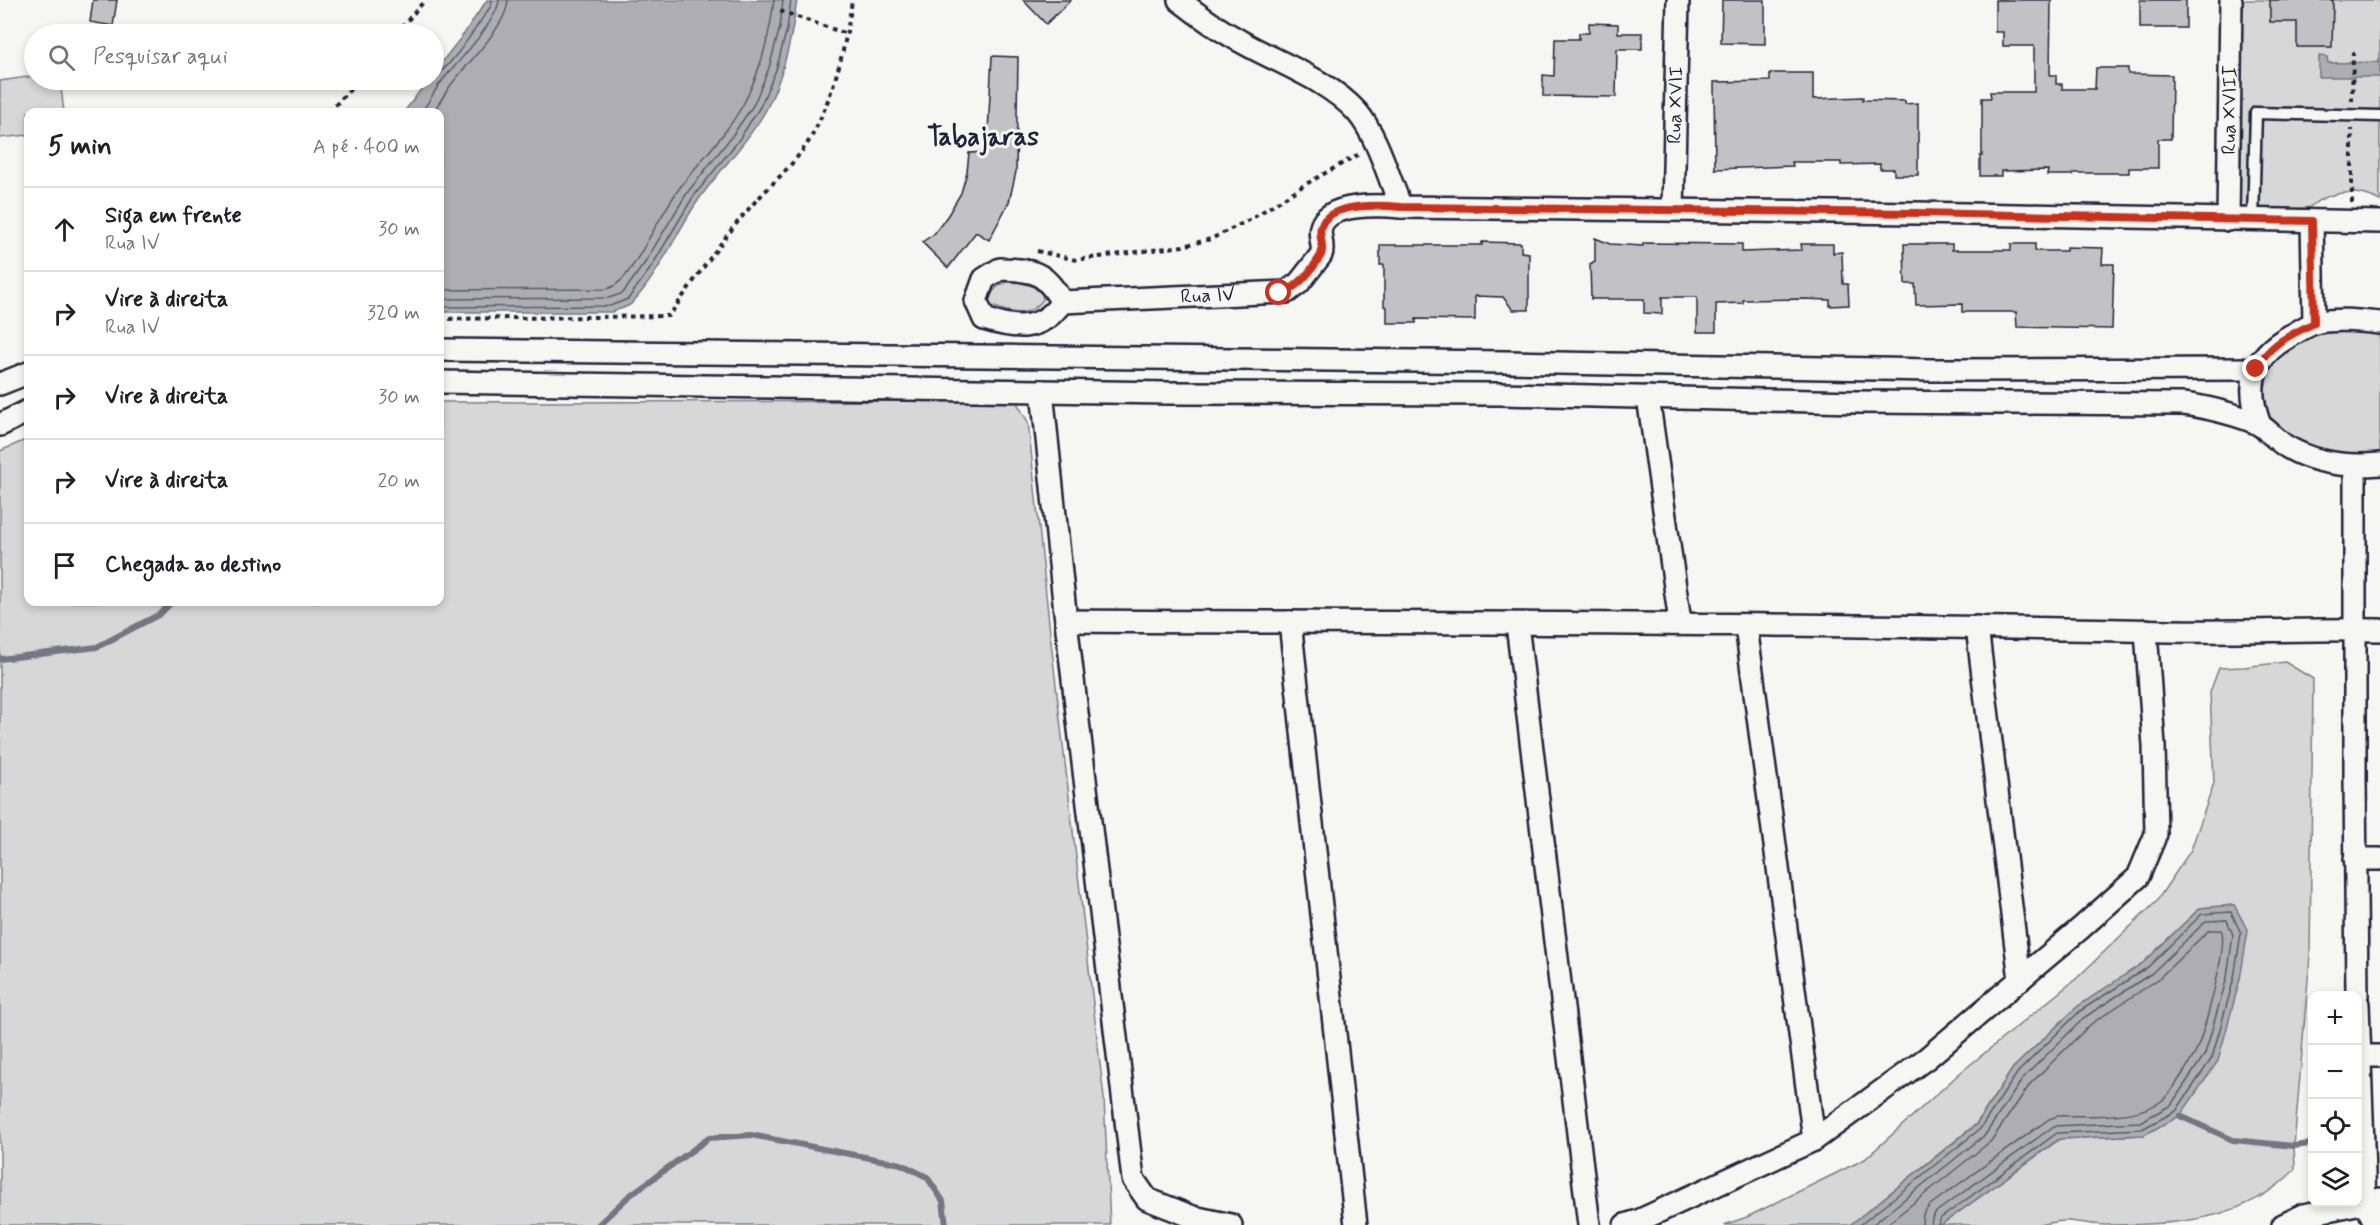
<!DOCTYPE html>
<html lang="pt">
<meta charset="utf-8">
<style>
:root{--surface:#fff;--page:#f2f2f2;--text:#202124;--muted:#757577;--line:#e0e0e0}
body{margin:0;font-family:Mynerve,sans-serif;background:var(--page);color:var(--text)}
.controls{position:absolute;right:18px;bottom:18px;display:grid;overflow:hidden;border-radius:12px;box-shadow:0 3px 9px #0003}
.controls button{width:54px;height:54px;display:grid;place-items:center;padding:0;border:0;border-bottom:2px solid var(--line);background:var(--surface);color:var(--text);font:30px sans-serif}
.stop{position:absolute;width:18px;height:18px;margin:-14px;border:4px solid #c8321e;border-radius:50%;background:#fff}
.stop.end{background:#c8321e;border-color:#fff;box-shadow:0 2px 6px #0008}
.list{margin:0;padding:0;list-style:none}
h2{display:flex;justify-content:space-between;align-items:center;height:78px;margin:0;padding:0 24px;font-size:26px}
h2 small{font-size:20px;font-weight:400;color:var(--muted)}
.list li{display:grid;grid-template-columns:39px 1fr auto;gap:18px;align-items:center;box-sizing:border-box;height:84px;padding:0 24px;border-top:2px solid var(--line)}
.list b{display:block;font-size:22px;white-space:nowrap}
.list p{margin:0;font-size:20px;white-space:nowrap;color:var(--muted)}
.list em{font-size:20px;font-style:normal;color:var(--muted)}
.icon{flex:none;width:33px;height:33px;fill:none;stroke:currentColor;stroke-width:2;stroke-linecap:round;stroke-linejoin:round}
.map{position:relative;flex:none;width:2380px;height:1225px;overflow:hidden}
.search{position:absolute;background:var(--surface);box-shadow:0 3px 9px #0003;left:24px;top:24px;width:420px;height:66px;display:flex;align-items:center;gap:15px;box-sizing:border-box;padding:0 21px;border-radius:33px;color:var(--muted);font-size:22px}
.panel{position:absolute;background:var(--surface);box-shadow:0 3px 9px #0003;left:24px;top:108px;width:420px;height:498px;border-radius:12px}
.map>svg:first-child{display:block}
</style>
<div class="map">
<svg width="2380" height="1225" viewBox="0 0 2380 1225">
<rect width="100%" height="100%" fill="#f6f6f2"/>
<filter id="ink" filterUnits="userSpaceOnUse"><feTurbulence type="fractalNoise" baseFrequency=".0167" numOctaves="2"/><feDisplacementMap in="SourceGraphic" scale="12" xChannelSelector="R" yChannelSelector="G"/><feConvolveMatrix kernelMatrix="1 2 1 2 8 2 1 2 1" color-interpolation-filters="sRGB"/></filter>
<g filter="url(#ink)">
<!-- green -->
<path fill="#d7d7d7" stroke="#7c7c89" stroke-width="1.5" d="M2238,0H2380V201C2361,190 2337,190 2318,201C2314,203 2311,208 2306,208C2297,210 2255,211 2246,208C2241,207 2239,203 2236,199Z
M34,76V80H60L64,112H28V135L0,138V81Z
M1015,281L1032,286L1042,294L1043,300C1028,319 1008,313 990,305L989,299C994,287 1002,282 1015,281Z
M2360,332L2380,334V453C2348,458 2290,448 2270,420C2264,412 2263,399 2265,389C2268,363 2275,356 2298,344C2304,341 2312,336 2318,334C2332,331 2347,332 2360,332Z
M1016,401L1028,422L1051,642L1104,1098L1110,1225H0V451L28,439V602H440V402Z
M2285,662L2313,679L2310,956L2294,1146L2295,1169C2248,1221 2174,1225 2109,1225C2096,1225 2082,1222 2068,1221C2056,1220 2044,1225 2032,1225C2002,1225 1971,1225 1941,1225L2060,1139L2144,1135L2248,931L2234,905L2200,908L2144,962L2077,1007L2013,1068L1976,1124L1850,1225H1724L1747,1217L1865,1159L1960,1073L2077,978L2156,902L2191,850L2214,783L2210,692L2219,668L2244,667Z"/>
<!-- water -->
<path fill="#adadb3" stroke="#757583" stroke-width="1.5" d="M487,0H797C792,38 784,76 766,110C747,144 718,171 697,202C675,235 659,274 632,303C628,308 618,309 612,312H440V112H404L428,80H434V72L463,35Z
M2319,56L2327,57L2328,63L2379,62L2380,57V77H2319Z
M2234,905L2248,931L2240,979L2218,1061L2180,1116L2144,1135L2059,1139L1941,1225H1850L1976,1125L2013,1068L2077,1007L2144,962L2200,908Z"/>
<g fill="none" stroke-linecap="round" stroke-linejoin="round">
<!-- shore -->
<path stroke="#5a5a6b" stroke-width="1.5" d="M434,76C449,71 480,21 491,6L492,0
M422,112C428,103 436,88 442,81C456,64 498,20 499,0
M433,112C438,105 443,97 448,89C463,66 507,28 508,0
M440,290L607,289C624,284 634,263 643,249C655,228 667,205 681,186C703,157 731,130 747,97C762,66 770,34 774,0
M440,299L609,298L623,293L644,264L687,193L732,136L754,104L769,68L780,27L783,0
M440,307L610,306L628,299L650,269L693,197L738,141L760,107L776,70L787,29L791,0
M1860,1225L1980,1129L2018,1072L2080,1011L2148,967L2202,914L2231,912L2241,933L2234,978L2212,1058L2176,1111L2142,1129L2057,1133L1941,1218L1938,1225
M1872,1225L1985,1135L2024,1077L2085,1017L2152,973L2206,921L2227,920L2233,935L2227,977L2205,1054L2171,1105L2140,1122L2054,1126L1936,1212L1932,1218L1931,1225
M1886,1225L1991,1141L2031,1083L2091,1024L2157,980L2209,930H2221C2229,943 2204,1031 2197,1049C2194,1057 2171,1093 2164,1099C2139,1120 2090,1115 2058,1116L2049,1119L1930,1205L1923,1214L1922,1225"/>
<!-- stream -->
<path stroke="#757583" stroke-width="6" d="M0,659L97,647L160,614L172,602
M2180,1116L2233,1140L2294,1146L2310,1144
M598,1225L629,1196L709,1138L751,1135L901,1164L927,1177L943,1201L946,1225"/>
</g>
<!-- building -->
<path fill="#c2c2c4" stroke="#22223b" stroke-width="1.5" d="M93,0H117L113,26L90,22Z
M1023,0H1071L1046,24Z
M1722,0H1765V44L1721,43Z
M1995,0H2051L2050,75H2056V84H2062V89H2095L2096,68H2128V74L2172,75L2171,139H2158V168H2129V173H2073V175H2047L2048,170L2001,171V176H1980V156H1982V98H1991L1990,92H2034V46H2003V32H1995Z
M2140,0H2186V28H2140Z
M2270,0H2333L2332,47H2297V22H2270Z
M1589,23L1618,24V33H1642V49H1617L1616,97L1543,96V75L1554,76L1555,39H1579V33H1589Z
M992,56L1018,57L1016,172L1009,202L989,240L976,232L948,268L922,242L934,234L948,215L961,193L967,172L969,153L987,152Z
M1770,73H1813V99L1863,97V100L1905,101V104L1918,103V175H1894V169H1880V164L1841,165V162H1792L1793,166L1715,169L1714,82L1770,81Z
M1595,238L1610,244L1643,246V243L1742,244V252L1802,250L1801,244H1833V253L1842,252L1843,284H1848L1849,305L1830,306V300L1802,299L1743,300V303L1716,304V332H1697V297H1662V314L1644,313V299H1591L1590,264L1595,261Z
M1482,242L1521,243V252L1529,253V310H1513L1503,297L1475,296V320L1416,319V323H1387V307L1384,306V265H1380V245H1482Z
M1904,244H1952V250H2011V244H2035V251H2066V247L2103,248L2102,264H2114L2112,329L2017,327L2016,312H1962V304L1916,305L1915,284H1905Z"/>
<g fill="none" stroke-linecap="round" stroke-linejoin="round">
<defs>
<path id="lane" d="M2253,220L2256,113L2380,116"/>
<g id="street">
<path d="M1179,0C1198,15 1218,29 1240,41C1278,63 1327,79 1357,112C1377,135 1389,179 1401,207"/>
<path id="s1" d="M1673,210L1678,0"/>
<path id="s2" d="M2228,220L2231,0"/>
<path d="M2312,221L2314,323"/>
<path d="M1000,269C1034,270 1044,271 1062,302C1041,332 1016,329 984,319L976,301L984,279Z"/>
<path id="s3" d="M1062,302L1287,292L1299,283L1321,255C1325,246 1318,236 1321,227C1328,202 1382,205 1401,207L1917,213L2380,222"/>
<path d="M440,350L1507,362L1932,370L2256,369"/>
<path d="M440,382L1168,393L1501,394L1857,402L2183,404C2202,406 2244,416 2260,425C2270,432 2278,442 2289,448C2317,464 2348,467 2380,464"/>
<path d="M0,384L28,373"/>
<path d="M1042,391L1066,621L1133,1179L1147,1199L1193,1217L1231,1225"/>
<path d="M1648,397L1680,622"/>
<path d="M0,425L28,411"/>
<path d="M2260,425C2245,385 2252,357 2290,336C2298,332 2307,325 2315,323C2336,318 2360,321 2380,323"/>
<path d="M2355,466V778L2357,996"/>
<path d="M1066,621C1434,623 1801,623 2169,631C2239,632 2310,629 2380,630"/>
<path d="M1290,622L1356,1225"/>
<path d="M1517,624L1589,1225"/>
<path d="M1746,626L1814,1140"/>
<path d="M1977,627L2020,980"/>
<path d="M2355,859H2380"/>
<path d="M2358,1004L2365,1202L2376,1225"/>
<path d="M2361,1056H2380"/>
<path d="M1625,1225L1638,1221L1814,1140L1927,1058L2081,928L2138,877L2156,834L2154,746L2146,630"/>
<path d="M2283,1225L2304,1215L2380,1199"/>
</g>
</defs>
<!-- lane casing -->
<use href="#lane" stroke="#22223b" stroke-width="15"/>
<!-- street casing -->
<use href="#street" stroke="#22223b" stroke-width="26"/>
<!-- path -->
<path stroke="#22223b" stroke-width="4" stroke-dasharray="4.5 4.5" stroke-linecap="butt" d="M780,11L847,34
M396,34L425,0
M2352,101L2353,52
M329,112L359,80
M2352,203V129
M1037,251L1076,260L1183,246L1211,239L1251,219L1306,184L1361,153
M440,319L669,316C694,281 718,245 746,212C768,186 798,163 814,132C835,90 846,46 852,0"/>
<!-- lane -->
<use href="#lane" stroke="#f6f6f2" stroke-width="10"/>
<!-- street -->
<use href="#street" stroke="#f6f6f2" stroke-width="21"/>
</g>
</g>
<g fill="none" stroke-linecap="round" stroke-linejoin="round" filter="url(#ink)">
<!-- route -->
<path stroke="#c8321e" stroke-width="8" d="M1279,293C1297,290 1312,270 1321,255C1325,246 1318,236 1321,227C1328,202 1382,205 1401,207L1917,213L2312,221L2314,323C2289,336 2270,343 2256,369"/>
</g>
<g text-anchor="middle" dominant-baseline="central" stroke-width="6" stroke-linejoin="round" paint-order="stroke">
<!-- street labels -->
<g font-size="20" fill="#22223b" stroke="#f6f6f2">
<text stroke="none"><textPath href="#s1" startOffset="105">Rua XVII</textPath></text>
<text stroke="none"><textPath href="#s2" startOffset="110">Rua XVIII</textPath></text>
<text stroke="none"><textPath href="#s3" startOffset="146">Rua IV</textPath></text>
</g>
<!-- district labels -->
<g font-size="26" font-weight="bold" fill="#22223b" stroke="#f6f6f2">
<text x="983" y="138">Tabajaras</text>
</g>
</g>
</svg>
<div class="controls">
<button>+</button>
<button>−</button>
<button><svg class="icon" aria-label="locate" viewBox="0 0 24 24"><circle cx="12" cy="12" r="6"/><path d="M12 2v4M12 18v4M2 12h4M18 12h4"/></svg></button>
<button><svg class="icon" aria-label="layers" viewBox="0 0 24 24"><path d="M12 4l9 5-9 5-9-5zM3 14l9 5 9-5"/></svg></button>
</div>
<div class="stop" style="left:1279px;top:293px"></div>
<div class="stop end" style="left:2256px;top:369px"></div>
<div class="search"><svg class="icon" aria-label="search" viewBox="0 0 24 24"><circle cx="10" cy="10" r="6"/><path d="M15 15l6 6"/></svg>Pesquisar aqui</div>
<section class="panel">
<h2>5 min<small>A pé · 400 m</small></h2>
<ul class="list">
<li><svg class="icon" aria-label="ahead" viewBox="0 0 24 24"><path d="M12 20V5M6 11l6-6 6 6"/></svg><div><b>Siga em frente</b><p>Rua IV</p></div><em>30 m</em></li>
<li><svg class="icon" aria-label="right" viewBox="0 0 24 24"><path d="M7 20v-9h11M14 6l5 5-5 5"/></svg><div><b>Vire à direita</b><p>Rua IV</p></div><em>320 m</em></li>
<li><svg class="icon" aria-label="right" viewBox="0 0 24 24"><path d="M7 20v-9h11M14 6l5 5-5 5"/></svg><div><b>Vire à direita</b></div><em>30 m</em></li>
<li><svg class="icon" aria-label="right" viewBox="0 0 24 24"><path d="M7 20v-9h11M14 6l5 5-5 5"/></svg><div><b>Vire à direita</b></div><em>20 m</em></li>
<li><svg class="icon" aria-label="arrive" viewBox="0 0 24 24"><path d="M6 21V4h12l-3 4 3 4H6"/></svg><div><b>Chegada ao destino</b></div></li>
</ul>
</section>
</div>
